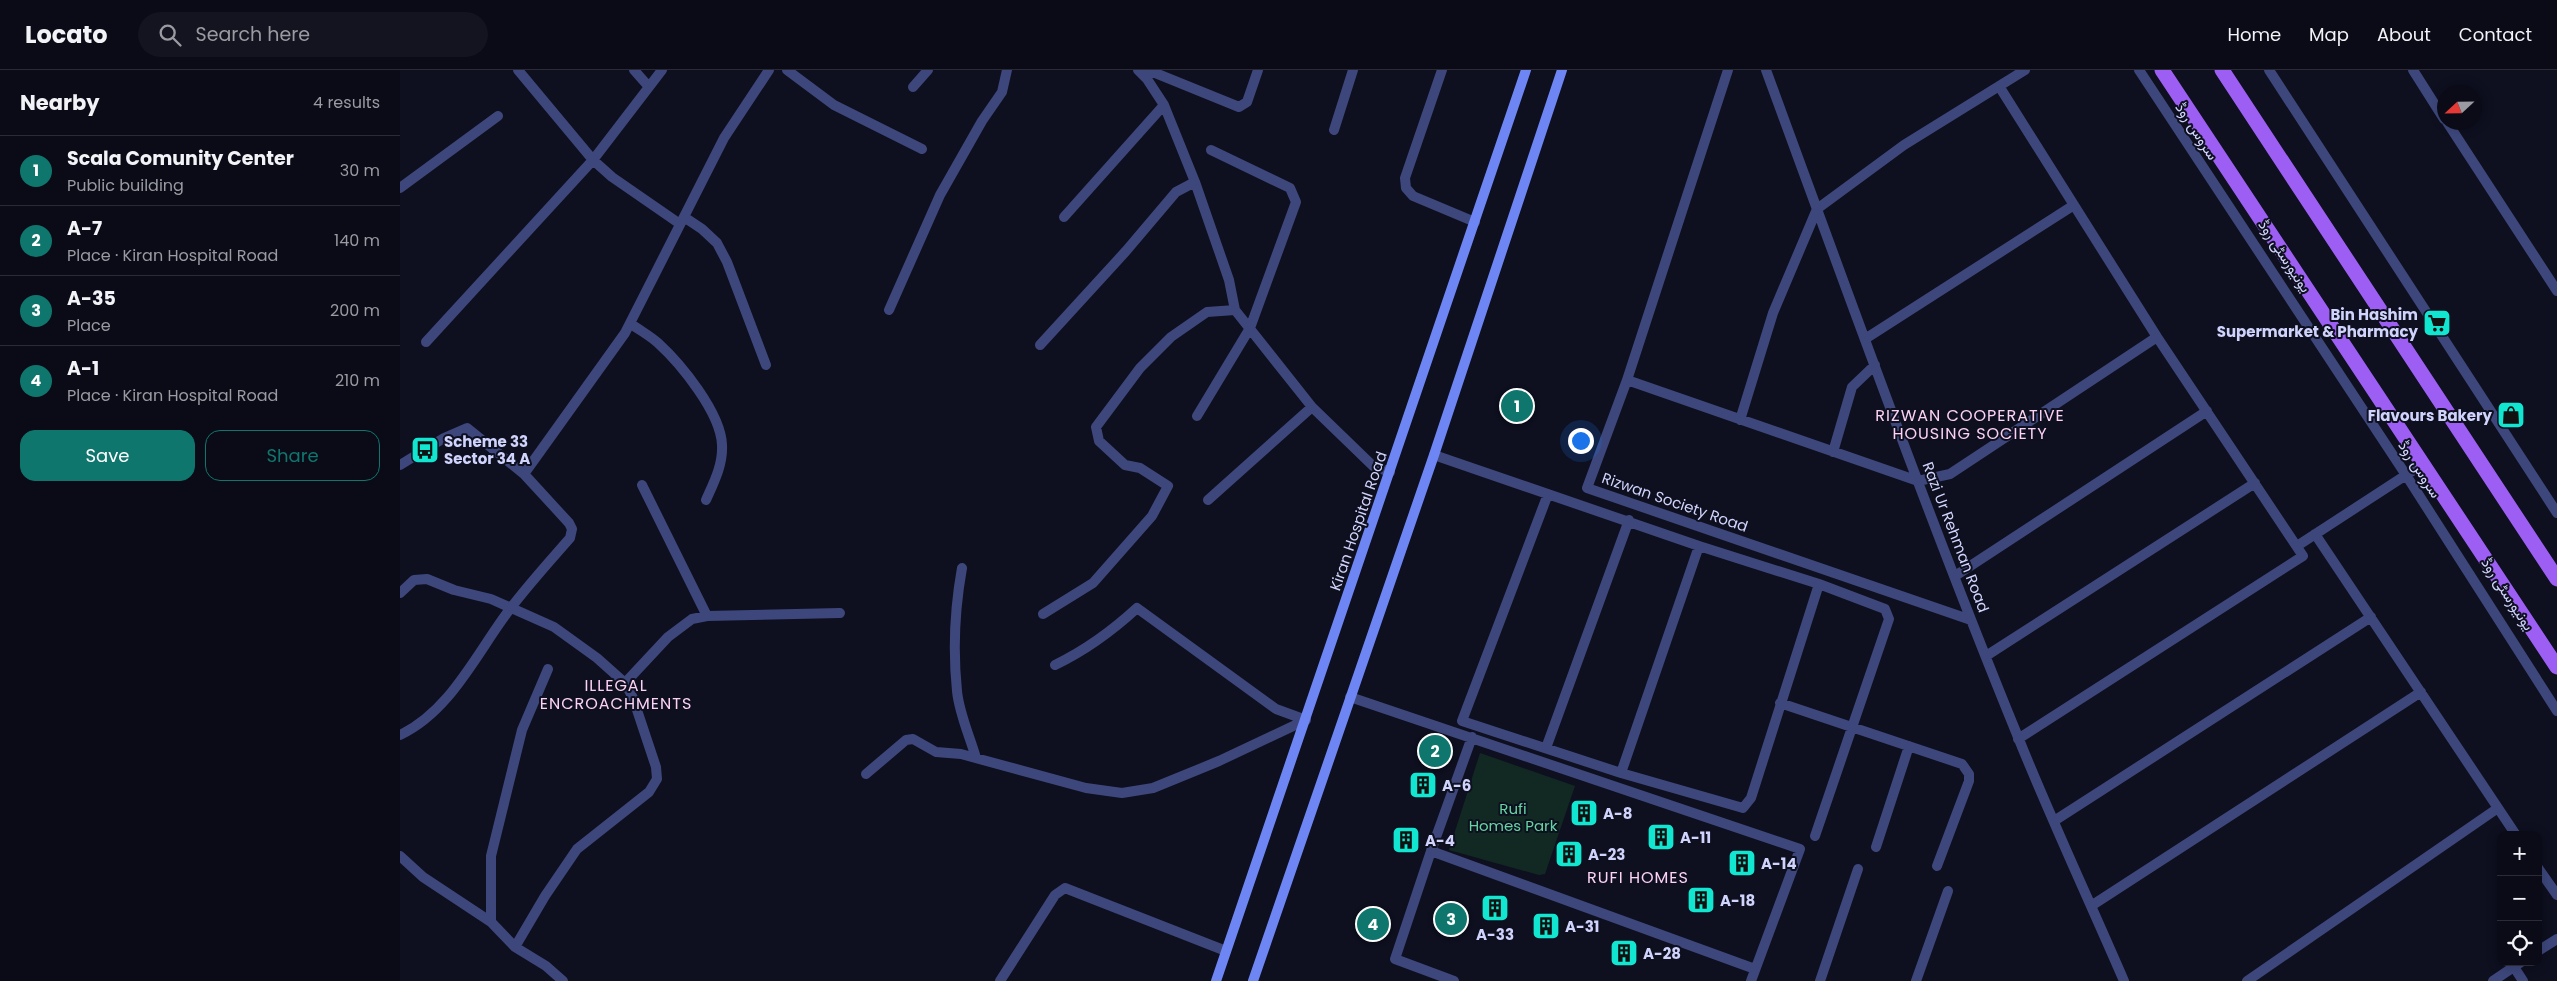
<!DOCTYPE html>
<meta charset="utf-8">
<style>
:root{--surface:#0a0b17;--page:#131420;--text:#f1f3f6;--muted:#999ba1;--line:#2a2b36;--accent:#0f766e}
body{margin:0;font-family:Poppins,Vazirmatn,sans-serif;background:var(--page);color:var(--text)}
.controls{position:absolute;right:15px;bottom:15px;display:grid;overflow:hidden;border-radius:10px;box-shadow:0 2px 12px #0003}
.controls button{width:45px;height:45px;display:grid;place-items:center;padding:0;border:0;border-bottom:1px solid var(--line);background:var(--surface);color:var(--text);font:25px sans-serif}
.compass{position:absolute;left:2037px;top:15px;width:45px;height:45px;border-radius:50%;background:var(--surface);box-shadow:0 2px 12px #0003;rotate:248deg}
.you{position:absolute;left:1180px;top:370px;width:18px;height:18px;margin:-12px;border:4px solid #fff;border-radius:50%;background:#1a73e8;box-shadow:0 0 0 8px #1a73e833}
.badge{display:grid;place-items:center;width:32px;height:32px;border-radius:50%;background:var(--accent);color:#fff;font-size:16px;font-weight:700}
.pin{position:absolute;translate:-50% -50%;border:2px solid #fff;box-shadow:0 1px 5px #0006}
.list{margin:0;padding:0;list-style:none}
h2{display:flex;justify-content:space-between;align-items:center;height:65px;margin:0;padding:0 20px;font-size:21px}
h2 small{font-size:16px;font-weight:400;color:var(--muted)}
.list li{display:grid;grid-template-columns:32px 1fr auto;gap:15px;align-items:center;box-sizing:border-box;height:70px;padding:0 20px;border-top:1px solid var(--line)}
.list b{display:block;font-size:19px;white-space:nowrap}
.list p{margin:0;font-size:16px;white-space:nowrap;color:var(--muted)}
.list em{font-size:16px;font-style:normal;color:var(--muted)}
.actions{display:flex;gap:10px;padding:15px 20px}
.actions a{flex:1;padding:11px 0;border:1px solid var(--accent);border-radius:15px;text-align:center;font-size:18px;color:var(--accent)}
.actions .main{background:var(--accent);color:#fff}
.icon{flex:none;width:28px;height:28px;fill:none;stroke:currentColor;stroke-width:2;stroke-linecap:round;stroke-linejoin:round}
.map{position:relative;flex:none;width:2157px;height:911px;overflow:hidden}
header{display:flex;align-items:center;gap:30px;box-sizing:border-box;height:70px;padding:0 25px;background:var(--surface);border-bottom:1px solid var(--line)}
header strong{font-size:24px}
nav{display:flex;gap:28px;margin-inline-start:auto;font-size:18px}
.search{width:350px;height:45px;background:var(--page);display:flex;align-items:center;gap:12px;box-sizing:border-box;padding:0 18px;border-radius:28px;color:var(--muted);font-size:19px}
main{display:flex}
aside{flex:1;background:var(--surface)}
.map>svg:first-child{display:block}
</style>
<header>
<strong>Locato</strong>
<div class="search"><svg class="icon" aria-label="search" viewBox="0 0 24 24"><circle cx="10" cy="10" r="6"/><path d="M15 15l6 6"/></svg>Search here</div>
<nav><a>Home</a><a>Map</a><a>About</a><a>Contact</a></nav>
</header>
<main>
<aside>
<h2>Nearby<small>4 results</small></h2>
<ul class="list">
<li><span class="badge">1</span><div><b>Scala Comunity Center</b><p>Public building</p></div><em>30 m</em></li>
<li><span class="badge">2</span><div><b>A-7</b><p>Place · Kiran Hospital Road</p></div><em>140 m</em></li>
<li><span class="badge">3</span><div><b>A-35</b><p>Place</p></div><em>200 m</em></li>
<li><span class="badge">4</span><div><b>A-1</b><p>Place · Kiran Hospital Road</p></div><em>210 m</em></li>
</ul>
<div class="actions"><a class="main">Save</a><a>Share</a></div>
</aside>
<div class="map">
<svg width="2157" height="911" viewBox="0 0 2157 911">
<rect width="100%" height="100%" fill="#0e0f1f"/>
<!-- green -->
<path fill="#122923" d="M1080,683L1175,716L1145,804L1139,805L1049,780Z"/>
<g fill="none" stroke-linecap="round" stroke-linejoin="round">
<!-- street -->
<path stroke="#3d477b" stroke-width="10" d="M118,0L193,90L212,107L280,154
M234,0L249,17
M387,0L434,35L522,79
M738,0L747,9L764,35L795,112L829,210L835,240L912,337L973,396L990,402
M748,0L839,37L847,32L858,0
M1042,0L1005,108L1006,118L1013,126L1075,152
M1328,0L1227,310L1187,418L1571,550
M1366,0C1448,223 1528,447 1618,667C1651,749 1689,830 1724,911
M1739,0L2006,405L2157,641
M1869,0L2157,443
M2013,0L2044,49
M1599,16L1757,267L1903,486L1618,669
M513,17L528,0
M2047,52L2157,221
M934,60L953,0
M0,118L98,46
M284,147L302,159L317,173L327,192L366,295
M664,147L764,35
M489,240L540,125L582,51L602,22L607,0
M230,253C239,260 249,265 258,273C281,294 321,343 322,375C323,395 314,412 306,430
M1465,269L1674,135
M26,272L193,90L262,0
M640,275L726,181L776,122L795,112
M1227,310L1518,411L1550,404L1757,267
M797,346L850,258L896,132L890,118L811,80
M1340,350L1373,243L1417,139L1504,75L1625,0
M1433,382L1452,317L1475,295
M1034,385L1299,476L1419,514L1351,728L1343,738L1221,703L1062,651L1148,424
M0,395L44,368L67,358L124,404L169,453L172,459L170,468C150,491 129,514 110,539C77,582 51,641 0,665
M124,404L225,263L324,68L369,0
M242,415L307,546
M808,430L912,337
M1915,464L2116,765
M1897,476L2023,394
M562,498C555,537 553,582 557,621C559,643 570,667 576,688
M1555,506L1807,341
M0,523L14,510L27,509L54,520L91,529L154,557L197,588L225,613L233,628L256,697L257,709L249,722L177,779L145,826L115,877
M643,544L693,513L752,446L768,416L740,398L725,395L699,371L696,357L740,298L771,267L807,242L835,240
M1586,586L1855,413
M655,595C686,580 712,561 737,538L876,639L906,650
M148,599L122,660L91,786V852L115,877L146,896L163,911
M225,613L268,567L292,549L307,546L440,543
M950,627L1400,779L1351,911
M1380,633L1562,694L1569,704V711L1537,796
M1146,678L1229,450
M1221,703L1299,476
M466,704L506,670L513,669L536,682L561,684L686,718L722,723L753,718L819,691L906,650
M1654,751L1971,547
M1415,766L1489,549L1485,539L1419,514
M1476,777L1509,676
M1031,781L1355,899
M0,786L23,807L91,852
M2138,798L2157,825
M1691,836L2021,622
M2138,881L2157,869
M2114,897L2123,911
M600,911L655,825L665,818L826,881
M1054,911L995,889L1031,781L1072,667
M1420,911L1458,799
M1516,911L1548,821
M1847,911L2098,738
M2093,911L2121,892"/>
<!-- secondary -->
<path stroke="#6e86f4" stroke-width="10" d="M816,911L1126,0
M853,911L1034,385L1162,0"/>
<!-- primary -->
<path stroke="#9d5ff3" stroke-width="15" d="M1762,0L2157,597
M1822,0L2157,509"/>
</g>
<!-- icons -->
<defs>
<symbol id="supermarket-square" viewBox="-11 -11 22 22"><rect x="-9" y="-9" width="18" height="18" rx="4" fill="#11e6d0" stroke="#0e0f1f"/><path d="M-6-5.5h2.5l.6 2H6L4.5 2H-2.5L-4.4-4H-6ZM-1.5 3.2a1.3 1.3 0 1 0 .1 0ZM3 3.2a1.3 1.3 0 1 0 .1 0Z" fill="#111"/></symbol>
<symbol id="shop-square" viewBox="-11 -11 22 22"><rect x="-9" y="-9" width="18" height="18" rx="4" fill="#11e6d0" stroke="#0e0f1f"/><path d="M-5-2.5h2.3a2.7 3.5 0 0 1 5.4 0H5L5.5 6h-11ZM-1.5-2.5h3a1.5 2.3 0 0 0-3 0Z" fill="#111"/></symbol>
<symbol id="bus-square" viewBox="-11 -11 22 22"><rect x="-9" y="-9" width="18" height="18" rx="4" fill="#11e6d0" stroke="#0e0f1f"/><path d="M-5-6H5V4H4V6H2V4H-2V6H-4V4H-5ZM-3.5-4V0h7V-4ZM-3.5 1.2v1.5H-2V1.2ZM2 1.2v1.5H3.5V1.2Z" fill="#111"/></symbol>
<symbol id="building-square" viewBox="-11 -11 22 22"><rect x="-9" y="-9" width="18" height="18" rx="4" fill="#11e6d0" stroke="#0e0f1f"/><path d="M-4-6H4V6H1V3H-1V6H-4ZM-2.5-4.3h1.7v1.8h-1.7ZM.8-4.3h1.7v1.8H.8ZM-2.5-1h1.7V.8h-1.7ZM.8-1h1.7V.8H.8Z" fill="#111"/></symbol>
</defs>
<g fill-rule="evenodd">
<use href="#supermarket-square" x="2021" y="237" width="32" height="32"/>
<use href="#shop-square" x="2095" y="329" width="32" height="32"/>
<use href="#bus-square" x="9" y="364" width="32" height="32"/>
<use href="#building-square" x="1007" y="699" width="32" height="32"/>
<use href="#building-square" x="1168" y="727" width="32" height="32"/>
<use href="#building-square" x="1245" y="751" width="32" height="32"/>
<use href="#building-square" x="990" y="754" width="32" height="32"/>
<use href="#building-square" x="1153" y="768" width="32" height="32"/>
<use href="#building-square" x="1326" y="777" width="32" height="32"/>
<use href="#building-square" x="1285" y="814" width="32" height="32"/>
<use href="#building-square" x="1079" y="822" width="32" height="32"/>
<use href="#building-square" x="1130" y="840" width="32" height="32"/>
<use href="#building-square" x="1208" y="867" width="32" height="32"/>
</g>
<g text-anchor="middle" dominant-baseline="central" stroke-width="4" stroke-linejoin="round" paint-order="stroke">
<!-- street labels -->
<g font-size="15" fill="#d0d4fc" stroke="#0e0f1f">
<text transform="translate(1797 61) rotate(57)">سروس روڈ</text>
<text transform="translate(1885 186) rotate(57)">یونیورسٹی روڈ</text>
<text transform="translate(2020 399) rotate(57)">سروس روڈ</text>
<text transform="translate(1275 432) rotate(19)">Rizwan Society Road</text>
<text transform="translate(958 451) rotate(-71)">Kiran Hospital Road</text>
<text transform="translate(1556 467) rotate(69)">Razi Ur Rehman Road</text>
<text transform="translate(2108 524) rotate(57)">یونیورسٹی روڈ</text>
</g>
<!-- poi labels -->
<g font-size="15" font-weight="bold" fill="#d0d4fc" stroke="#0e0f1f" text-anchor="start">
<text x="2018" y="244" text-anchor="end">Bin Hashim<tspan x="2018" dy="17">Supermarket &amp; Pharmacy</tspan></text>
<text x="2092" y="345" text-anchor="end">Flavours Bakery</text>
<text x="44" y="371">Scheme 33<tspan x="44" dy="17">Sector 34 A</tspan></text>
<text x="1042" y="715">A-6</text>
<text x="1203" y="743">A-8</text>
<text x="1280" y="767">A-11</text>
<text x="1025" y="770">A-4</text>
<text x="1188" y="784">A-23</text>
<text x="1361" y="793">A-14</text>
<text x="1320" y="830">A-18</text>
<text x="1165" y="856">A-31</text>
<text x="1095" y="864" text-anchor="middle">A-33</text>
<text x="1243" y="883">A-28</text>
</g>
<!-- park labels -->
<g font-size="15" fill="#62d6a1" stroke="#0e0f1f">
<text x="1113" y="738">Rufi<tspan x="1113" dy="17">Homes Park</tspan></text>
</g>
<!-- neighbourhood labels -->
<g font-size="16" letter-spacing="1" fill="#fcd2f5" stroke="#0e0f1f">
<text x="1570" y="345">RIZWAN COOPERATIVE<tspan x="1570" dy="18">HOUSING SOCIETY</tspan></text>
<text x="216" y="615">ILLEGAL<tspan x="216" dy="18">ENCROACHMENTS</tspan></text>
<text x="1238" y="807">RUFI HOMES</text>
</g>
</g>
</svg>
<div class="controls">
<button>+</button>
<button>−</button>
<button><svg class="icon" aria-label="locate" viewBox="0 0 24 24"><circle cx="12" cy="12" r="6"/><path d="M12 2v4M12 18v4M2 12h4M18 12h4"/></svg></button>
</div>
<svg class="compass" viewBox="-18 -18 36 36"><path d="M0-13l5 13h-10z" fill="#e53935"/><path d="M0 13l5-13h-10z" fill="#999ba1"/></svg>
<div class="you"></div>
<div class="pin badge" style="left:1117px;top:336px">1</div>
<div class="pin badge" style="left:1035px;top:681px">2</div>
<div class="pin badge" style="left:1051px;top:849px">3</div>
<div class="pin badge" style="left:973px;top:854px">4</div>
</div>
</main>
